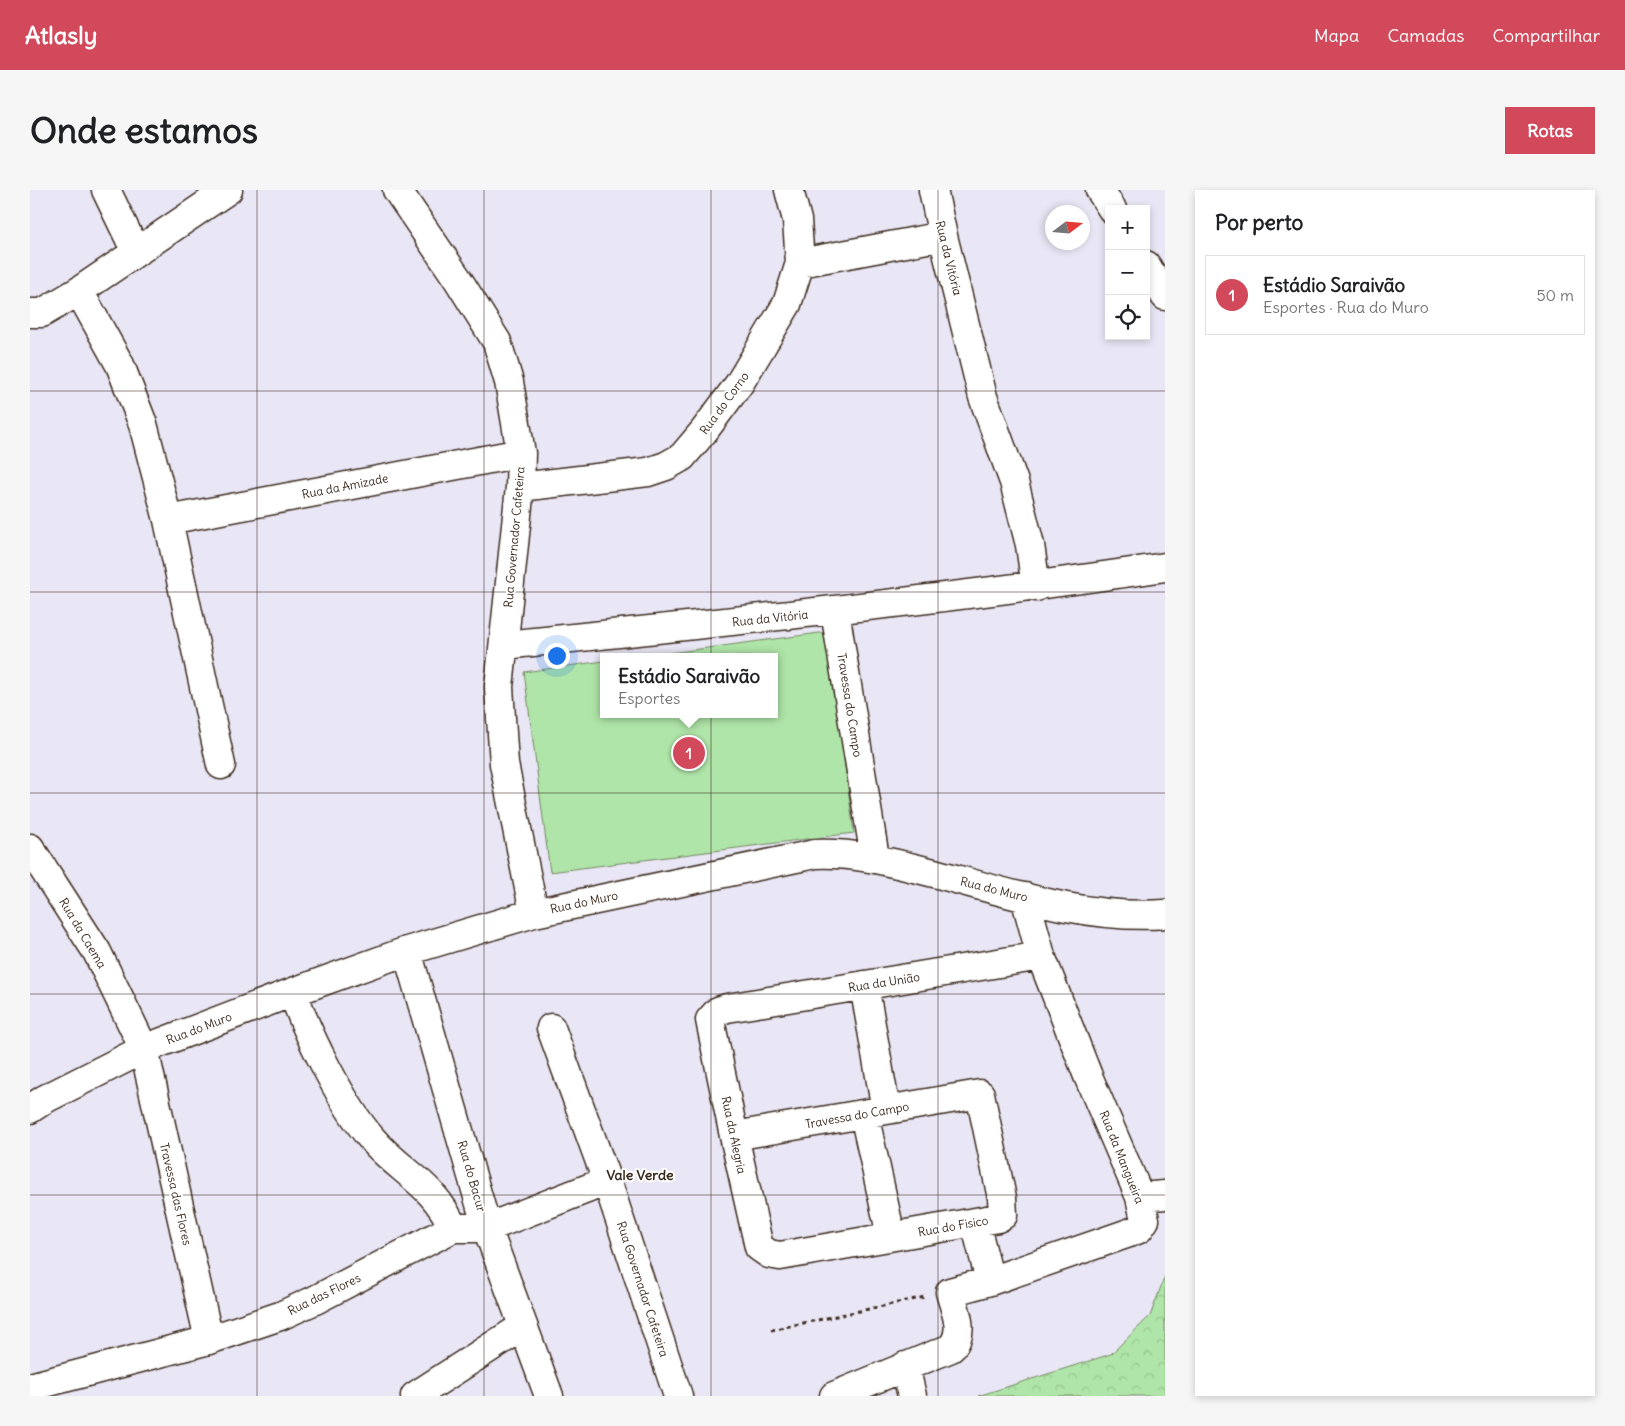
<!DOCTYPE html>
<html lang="pt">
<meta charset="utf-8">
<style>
:root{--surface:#fff;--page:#f6f6f6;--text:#202124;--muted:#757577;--line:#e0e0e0;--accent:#d1495b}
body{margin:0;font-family:Delius,sans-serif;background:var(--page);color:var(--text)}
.controls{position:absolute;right:15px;top:15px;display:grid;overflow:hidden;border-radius:0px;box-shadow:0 2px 8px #0003}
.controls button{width:45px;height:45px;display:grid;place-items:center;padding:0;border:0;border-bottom:1px solid var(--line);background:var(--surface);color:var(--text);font:25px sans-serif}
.compass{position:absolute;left:1015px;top:15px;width:45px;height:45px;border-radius:50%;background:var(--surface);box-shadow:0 2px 8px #0003;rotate:74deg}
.you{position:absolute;left:526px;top:465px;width:18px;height:18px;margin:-12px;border:4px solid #fff;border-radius:50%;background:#1a73e8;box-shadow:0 0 0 8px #1a73e833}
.badge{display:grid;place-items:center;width:32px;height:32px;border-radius:50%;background:var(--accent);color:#fff;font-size:16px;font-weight:700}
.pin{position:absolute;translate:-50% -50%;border:2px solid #fff;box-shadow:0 1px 5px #0006}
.popup{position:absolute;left:570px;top:463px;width:178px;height:65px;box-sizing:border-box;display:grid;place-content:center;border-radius:0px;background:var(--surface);filter:drop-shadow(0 1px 4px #0005);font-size:16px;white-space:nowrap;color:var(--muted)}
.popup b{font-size:19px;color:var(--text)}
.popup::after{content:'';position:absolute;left:50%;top:100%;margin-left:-10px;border:10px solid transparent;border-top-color:var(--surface)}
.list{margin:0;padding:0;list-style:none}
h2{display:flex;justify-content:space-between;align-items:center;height:65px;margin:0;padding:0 20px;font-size:21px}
h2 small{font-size:16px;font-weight:400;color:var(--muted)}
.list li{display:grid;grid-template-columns:32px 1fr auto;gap:15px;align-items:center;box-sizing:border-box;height:80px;margin:0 10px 10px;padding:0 10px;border:1px solid var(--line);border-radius:0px}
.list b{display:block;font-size:19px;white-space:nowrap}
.list p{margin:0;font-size:16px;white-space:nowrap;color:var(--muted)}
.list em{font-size:16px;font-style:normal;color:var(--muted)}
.icon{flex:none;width:28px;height:28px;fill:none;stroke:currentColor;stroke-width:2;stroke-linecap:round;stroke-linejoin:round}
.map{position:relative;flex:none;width:1135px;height:1206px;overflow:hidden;border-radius:0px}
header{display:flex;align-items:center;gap:30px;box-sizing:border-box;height:70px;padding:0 25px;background:var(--accent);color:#fff}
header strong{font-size:24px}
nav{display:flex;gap:28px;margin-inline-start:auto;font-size:18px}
.intro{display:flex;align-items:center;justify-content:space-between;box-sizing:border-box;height:120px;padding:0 30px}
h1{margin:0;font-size:35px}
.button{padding:12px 22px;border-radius:0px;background:var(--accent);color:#fff;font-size:18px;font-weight:700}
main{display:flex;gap:30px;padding:0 30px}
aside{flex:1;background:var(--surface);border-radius:0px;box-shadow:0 2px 8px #0003}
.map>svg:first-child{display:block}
</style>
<header>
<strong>Atlasly</strong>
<nav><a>Mapa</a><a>Camadas</a><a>Compartilhar</a></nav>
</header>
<div class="intro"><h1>Onde estamos</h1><a class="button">Rotas</a></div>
<main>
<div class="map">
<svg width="1135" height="1206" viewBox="0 0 1135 1206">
<defs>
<pattern id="forest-crowns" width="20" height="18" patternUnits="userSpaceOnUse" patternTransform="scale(1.25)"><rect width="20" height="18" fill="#afe5a8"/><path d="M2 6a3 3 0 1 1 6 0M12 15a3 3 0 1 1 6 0" fill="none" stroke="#97c590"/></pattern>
</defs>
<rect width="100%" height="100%" fill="#e9e6f5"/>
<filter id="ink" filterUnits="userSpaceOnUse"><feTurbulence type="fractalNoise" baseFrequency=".02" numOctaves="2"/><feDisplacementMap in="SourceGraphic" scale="10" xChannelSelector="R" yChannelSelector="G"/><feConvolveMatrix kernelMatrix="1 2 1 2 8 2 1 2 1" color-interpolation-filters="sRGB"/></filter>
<g filter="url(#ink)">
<!-- forest -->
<path fill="url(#forest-crowns)" stroke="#758863" d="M1135,1086V1206H948L1081,1164L1120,1126Z"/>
<!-- garden -->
<path fill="#afe5a8" stroke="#758863" d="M797,442L824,643L520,682L494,482L574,471V524H744V467H610Z"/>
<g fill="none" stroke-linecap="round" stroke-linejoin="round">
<defs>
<path id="minor" d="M76,0L106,62
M367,0L427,88L467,152L479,192L491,263L490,297L469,497L474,574L504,723
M903,0L913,46L953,207L984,292L1000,355L1006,397
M1070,0L1082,19
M770,73L913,46
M1116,75L1135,106
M49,101L90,175L113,234L138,330L191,575
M0,123H12L49,101L198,0
M490,297L618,282L636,276L652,267L674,241L709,194L757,114L770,73L767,30L759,0
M138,330L491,263
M805,421L845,668
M475,455C695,432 916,410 1135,377
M0,658L67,762L114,859L179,1150
M377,761L457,1038L519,1206
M834,795L856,920
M263,802C277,844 313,916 342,949C371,983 404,993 423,1038
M521,838L577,991L648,1206
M0,919L15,909L114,859L263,802L377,761L504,723L785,664C826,662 864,673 904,683C978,703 1058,730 1135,724
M834,924L861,1046
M704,946L950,904L972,1008L973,1025L968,1028L750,1066L739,1064L729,1057L704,946L680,830L688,821L697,818L1011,766
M1110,1007L1135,1005
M945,1032L960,1091
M875,1176L882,1206
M0,1197L179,1150L250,1126L285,1110L423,1038H457L577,991
M385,1206L492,1137
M804,1206L921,1158C936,1141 925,1121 920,1102L960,1091L1099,1043L1109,1039L1115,1030L1110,1007L1058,886L1011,766L995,707"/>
</defs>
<!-- minor casing -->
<use href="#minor" stroke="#3b2a1e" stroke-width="31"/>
<!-- path -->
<path stroke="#3b2a1e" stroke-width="3" stroke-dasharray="4 4" stroke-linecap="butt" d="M741,1140L895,1107"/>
<!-- minor -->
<use href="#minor" stroke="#fff" stroke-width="28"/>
</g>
</g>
<!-- grid -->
<path fill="none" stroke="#3b2a1e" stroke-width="1" stroke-opacity="0.55" d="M227,0V1206M454,0V1206M681,0V1206M908,0V1206M0,201H1135M0,402H1135M0,603H1135M0,804H1135M0,1005H1135"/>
<g text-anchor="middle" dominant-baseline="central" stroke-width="4" stroke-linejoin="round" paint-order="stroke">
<!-- street labels -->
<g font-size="12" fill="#3b2a1e" stroke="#fff">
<text transform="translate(919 68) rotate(76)">Rua da Vitória</text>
<text transform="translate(694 213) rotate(-54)">Rua do Corno</text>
<text transform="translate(315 296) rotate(-11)">Rua da Amizade</text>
<text transform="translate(484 347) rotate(-85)">Rua Governador Cafeteira</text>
<text transform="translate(740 428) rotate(-6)">Rua da Vitória</text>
<text transform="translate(820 515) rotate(81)">Travessa do Campo</text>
<text transform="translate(964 699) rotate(14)">Rua do Muro</text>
<text transform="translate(554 712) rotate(-12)">Rua do Muro</text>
<text transform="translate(53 743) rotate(59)">Rua da Caema</text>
<text transform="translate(854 792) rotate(-9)">Rua da União</text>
<text transform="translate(169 838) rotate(-21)">Rua do Muro</text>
<text transform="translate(827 925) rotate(-10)">Travessa do Campo</text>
<text transform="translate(704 945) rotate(78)">Rua da Alegria</text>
<text transform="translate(1092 967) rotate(68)">Rua da Mangueira</text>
<text transform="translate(442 986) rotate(74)">Rua do Bacur</text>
<text transform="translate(146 1004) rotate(77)">Travessa das Flores</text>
<text transform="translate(923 1036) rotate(-10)">Rua do Fisico</text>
<text transform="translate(613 1099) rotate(72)">Rua Governador Cafeteira</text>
<text transform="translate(294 1104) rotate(-26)">Rua das Flores</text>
</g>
<!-- neighbourhood labels -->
<g font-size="14" font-weight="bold" fill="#3b2a1e" stroke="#fff">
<text x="610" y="985">Vale Verde</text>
</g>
</g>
</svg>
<div class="controls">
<button>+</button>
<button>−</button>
<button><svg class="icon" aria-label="locate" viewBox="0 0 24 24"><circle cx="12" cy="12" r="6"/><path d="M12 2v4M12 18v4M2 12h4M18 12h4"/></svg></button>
</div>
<svg class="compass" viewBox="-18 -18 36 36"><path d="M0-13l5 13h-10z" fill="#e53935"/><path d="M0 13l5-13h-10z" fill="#757577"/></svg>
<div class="you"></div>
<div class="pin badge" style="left:659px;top:563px">1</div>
<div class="popup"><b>Estádio Saraivão</b>Esportes</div>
</div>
<aside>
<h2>Por perto<small></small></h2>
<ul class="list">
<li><span class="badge">1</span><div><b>Estádio Saraivão</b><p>Esportes · Rua do Muro</p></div><em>50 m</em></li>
</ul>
</aside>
</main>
